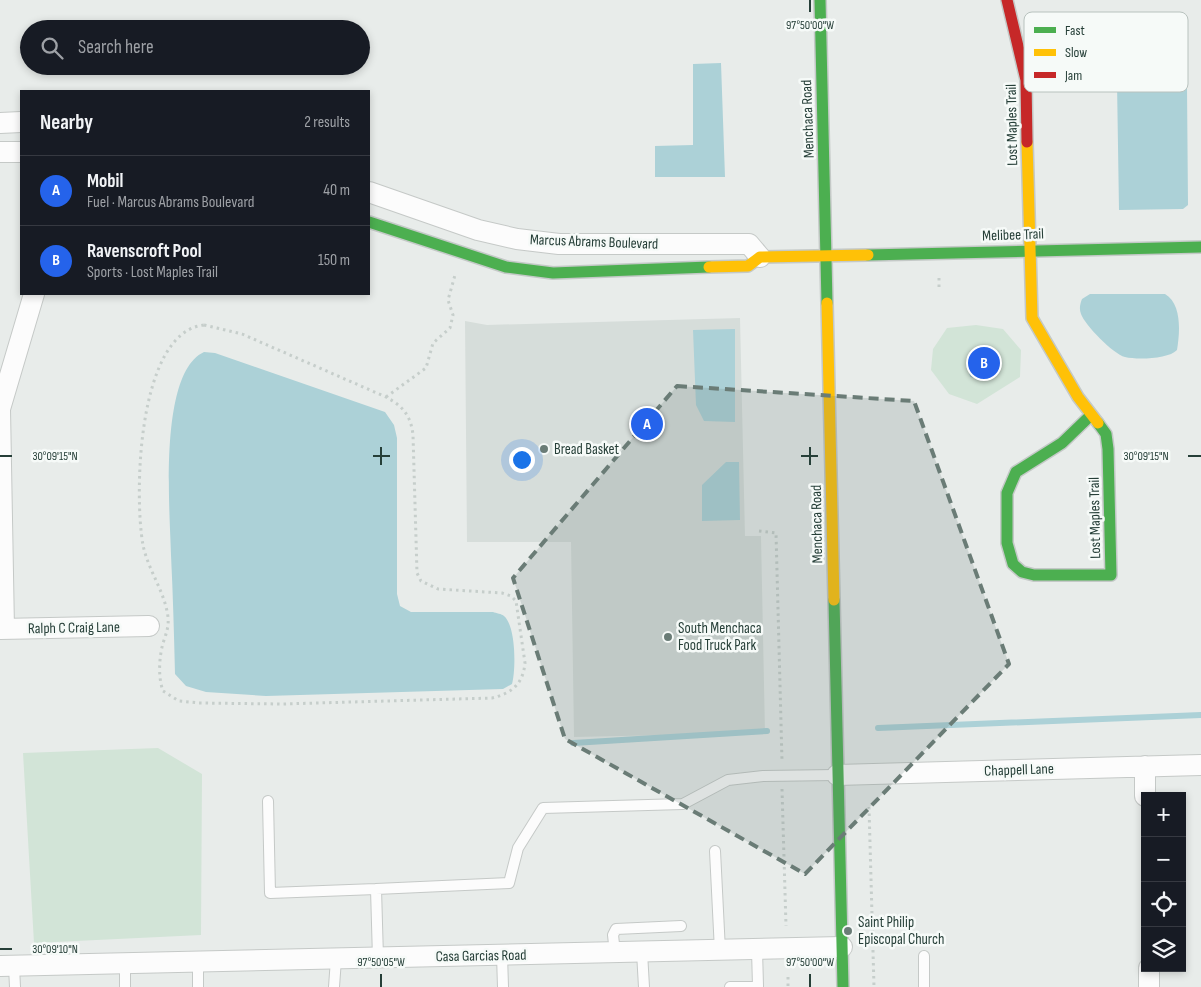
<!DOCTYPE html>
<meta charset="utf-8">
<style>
:root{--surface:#171b24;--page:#242831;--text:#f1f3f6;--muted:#9ea1a6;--line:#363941;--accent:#2563eb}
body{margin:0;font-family:"Sofia Sans Condensed",sans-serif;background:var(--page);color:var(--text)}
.controls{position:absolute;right:15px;bottom:15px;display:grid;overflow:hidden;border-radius:0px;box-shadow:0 2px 8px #0003}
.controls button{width:45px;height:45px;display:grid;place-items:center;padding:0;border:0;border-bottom:1px solid var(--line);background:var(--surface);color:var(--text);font:25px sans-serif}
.you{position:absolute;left:521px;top:459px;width:18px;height:18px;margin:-12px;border:4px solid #fff;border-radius:50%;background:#1a73e8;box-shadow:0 0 0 8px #1a73e833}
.badge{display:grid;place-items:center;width:32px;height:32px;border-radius:50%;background:var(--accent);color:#fff;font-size:16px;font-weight:700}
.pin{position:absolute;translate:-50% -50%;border:2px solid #fff;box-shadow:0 1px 5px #0006}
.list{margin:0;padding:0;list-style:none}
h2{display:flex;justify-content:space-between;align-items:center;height:65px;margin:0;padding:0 20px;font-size:21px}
h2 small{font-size:16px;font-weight:400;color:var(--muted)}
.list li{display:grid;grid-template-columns:32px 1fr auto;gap:15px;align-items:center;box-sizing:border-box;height:70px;padding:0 20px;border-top:1px solid var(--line)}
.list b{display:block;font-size:19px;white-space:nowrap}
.list p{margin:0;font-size:16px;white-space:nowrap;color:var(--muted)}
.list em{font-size:16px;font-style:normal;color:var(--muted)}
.icon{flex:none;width:28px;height:28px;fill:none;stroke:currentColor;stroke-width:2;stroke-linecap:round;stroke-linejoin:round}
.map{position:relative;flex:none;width:1201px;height:987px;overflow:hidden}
.search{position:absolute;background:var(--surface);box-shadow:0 2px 8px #0003;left:20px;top:20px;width:350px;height:55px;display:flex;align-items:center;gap:12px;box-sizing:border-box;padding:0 18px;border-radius:28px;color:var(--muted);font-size:19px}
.panel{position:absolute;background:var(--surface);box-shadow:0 2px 8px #0003;left:20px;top:90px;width:350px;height:205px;border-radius:0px}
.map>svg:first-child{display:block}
</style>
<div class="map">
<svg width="1201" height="987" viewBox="0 0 1201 987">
<rect width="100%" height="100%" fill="#e8ecea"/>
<!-- built -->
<path fill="#d6ddda" d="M740,318L745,536H761L765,733L574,737L571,542H467L465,321L487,325Z"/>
<!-- green -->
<path fill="#d2e4d7" d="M976,325L1003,329L1021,350L1020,377L977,404L949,394L931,370L933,349L947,328Z
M158,748L202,774L201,935L34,943L23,753Z"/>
<!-- water -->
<path fill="#acd1d7" d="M721,63L725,177H655V146L693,145V64Z
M1139,81V90H1158V82H1181L1187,88L1188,205L1183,209L1119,210L1117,82Z
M1090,294H1165C1182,304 1180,332 1177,350C1169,359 1137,360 1125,357C1113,354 1085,325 1081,314C1079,309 1080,304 1082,299Z
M735,329V422L704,421L696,405L693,330Z
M992,350L996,353L993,370L980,379L970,377L969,372L973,366L975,357Z
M204,352L215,353L385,412L394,425L397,438V594L400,606L411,612H493C496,613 502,614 504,616C516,626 516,670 512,684L503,689L266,696L206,692L186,686L175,674C174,635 173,595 171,555C170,512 158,373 204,352Z
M726,462H739L740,520L702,521V485Z"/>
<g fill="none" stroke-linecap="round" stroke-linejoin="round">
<!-- stream -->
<path stroke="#acd1d7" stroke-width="6" d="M878,728L1201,715
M573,743L767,731"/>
<defs>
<path id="lane" d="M268,801L270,893L376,889
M715,851L720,951
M757,950L758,986
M642,952L644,987
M615,953L613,935L616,929L681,926
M502,955L503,987
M924,956V987
M378,958L376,889L509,883L518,848L543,808L683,804L728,780L763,776L836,775
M125,963V987
M14,966L15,987
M198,987V962
M334,987L336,959
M730,987H758"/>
<path id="street" d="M0,123L21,122
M0,152H21
M369,192L478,230L517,239L559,244H749L760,257
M0,629L149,626
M4,629L0,409L34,294
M1145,766V796
M837,775L1201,765
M0,966L842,947
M1149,968V987"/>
<path id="fast" d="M820,0L827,303
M369,222L506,267L553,273L709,267
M868,255L1201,247
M1091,415L1062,443L1016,472L1007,493V543L1013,564L1022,572L1034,575H1111L1108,449L1106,434L1098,423
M834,600L843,987"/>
<path id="slow" d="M1027,142L1032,318L1078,397L1098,423
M709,267L748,266L760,257L868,255
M827,303L834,600"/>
<path id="jam" d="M1007,0L1026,80L1027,142"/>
</defs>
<!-- lane casing -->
<use href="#lane" stroke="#c5c9c7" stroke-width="12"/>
<!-- street casing -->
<use href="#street" stroke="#c5c9c7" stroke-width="22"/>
<!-- fast casing -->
<use href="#fast" stroke="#c4c9c7" stroke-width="14"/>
<!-- slow casing -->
<use href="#slow" stroke="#c4c9c7" stroke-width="14"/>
<!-- jam casing -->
<use href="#jam" stroke="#c4c9c7" stroke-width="14"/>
<!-- path -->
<path stroke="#c6cecb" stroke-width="3" stroke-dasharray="2.5 4" stroke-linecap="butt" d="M939,278V290
M204,325L242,334L386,397C403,406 411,416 413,435L417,573L421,581L438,589L502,593L511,596L516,601L525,663C523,684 512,693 492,698L282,704L199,703L179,701L163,691C158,677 159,658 163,643C166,634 169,627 168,617C165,592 148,570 143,545C134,496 137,332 204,325Z
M386,397L426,368L433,343L450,328L453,315L448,300L455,275
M759,531L776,533L782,761
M782,789L786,926
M869,807L874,987
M788,977V987"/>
<!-- lane -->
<use href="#lane" stroke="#fcfcfc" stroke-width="10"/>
<!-- street -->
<use href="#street" stroke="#fcfcfc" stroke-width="20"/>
<!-- fast -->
<use href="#fast" stroke="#4caf50" stroke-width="11"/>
<!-- slow -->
<use href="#slow" stroke="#ffc107" stroke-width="11"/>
<!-- jam -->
<use href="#jam" stroke="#c62828" stroke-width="11"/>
</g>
<!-- marked area -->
<path fill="#6a7c76" fill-opacity="0.2" stroke="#6a7c76" stroke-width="4" stroke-dasharray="10 6" stroke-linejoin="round" d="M677,386L914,401L1009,664L805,874L565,739L513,578Z"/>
<!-- ticks -->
<path fill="none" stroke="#263f38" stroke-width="2" d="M810,0V12M381,447V465M810,447V465M0,456H12M373,456H390M801,456H818M1188,456H1201M0,949H12M381,974V987M810,974V987"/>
<!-- markers -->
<g fill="#6a7c76" stroke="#f6faf8" stroke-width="2">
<circle cx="544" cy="449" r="5"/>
<circle cx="668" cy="637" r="5"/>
<circle cx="848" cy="931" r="5"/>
</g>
<g text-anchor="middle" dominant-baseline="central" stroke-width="5" stroke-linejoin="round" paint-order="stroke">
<!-- street labels -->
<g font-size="15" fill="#263f38" stroke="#f6faf8">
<text transform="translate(808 119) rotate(-92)">Menchaca Road</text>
<text transform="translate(1012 125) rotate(-91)">Lost Maples Trail</text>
<text transform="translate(1013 235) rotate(-2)">Melibee Trail</text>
<text transform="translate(594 242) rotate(2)">Marcus Abrams Boulevard</text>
<text transform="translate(1095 518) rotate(-91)">Lost Maples Trail</text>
<text transform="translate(817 524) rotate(-91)">Menchaca Road</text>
<text transform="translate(74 628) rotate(-1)">Ralph C Craig Lane</text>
<text transform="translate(1019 770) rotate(-2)">Chappell Lane</text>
<text transform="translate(481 956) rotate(-1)">Casa Garcias Road</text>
</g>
<!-- poi labels -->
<g font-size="15" fill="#263f38" stroke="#f6faf8" text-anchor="start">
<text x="554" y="449">Bread Basket</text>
<text x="678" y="628">South Menchaca<tspan x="678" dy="17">Food Truck Park</tspan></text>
<text x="858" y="922">Saint Philip<tspan x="858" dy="17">Episcopal Church</tspan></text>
</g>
</g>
<!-- legend -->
<rect x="1024" y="12" width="164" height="80" rx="8" fill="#f6faf8" stroke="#b8c2be" stroke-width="1"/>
<rect x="1034" y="27" width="22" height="6" fill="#4caf50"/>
<rect x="1034" y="49" width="22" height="7" fill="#ffc107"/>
<rect x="1034" y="72" width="22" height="6" fill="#c62828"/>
<g font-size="14" fill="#263f38">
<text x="1065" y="35">Fast</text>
<text x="1065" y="57">Slow</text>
<text x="1065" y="80">Jam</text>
</g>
<g font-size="12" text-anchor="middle" fill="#263f38" stroke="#f6faf8" stroke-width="5" stroke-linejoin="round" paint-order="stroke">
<text x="810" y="29">97°50'00"W</text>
<text x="55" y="460">30°09'15"N</text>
<text x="1146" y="460">30°09'15"N</text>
<text x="55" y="953">30°09'10"N</text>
<text x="381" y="966">97°50'05"W</text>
<text x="810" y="966">97°50'00"W</text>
</g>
</svg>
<div class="controls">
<button>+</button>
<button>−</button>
<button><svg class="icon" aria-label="locate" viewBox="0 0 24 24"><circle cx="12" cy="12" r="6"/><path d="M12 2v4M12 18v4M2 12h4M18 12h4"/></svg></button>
<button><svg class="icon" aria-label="layers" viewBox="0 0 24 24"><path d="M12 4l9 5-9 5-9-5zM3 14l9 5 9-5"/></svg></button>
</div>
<div class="you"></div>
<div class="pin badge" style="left:647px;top:424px">A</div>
<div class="pin badge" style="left:984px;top:363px">B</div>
<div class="search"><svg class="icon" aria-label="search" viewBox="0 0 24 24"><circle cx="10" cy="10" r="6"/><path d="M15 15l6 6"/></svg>Search here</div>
<section class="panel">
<h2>Nearby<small>2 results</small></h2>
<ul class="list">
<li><span class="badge">A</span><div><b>Mobil</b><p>Fuel · Marcus Abrams Boulevard</p></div><em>40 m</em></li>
<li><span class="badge">B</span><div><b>Ravenscroft Pool</b><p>Sports · Lost Maples Trail</p></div><em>150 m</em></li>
</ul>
</section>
</div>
